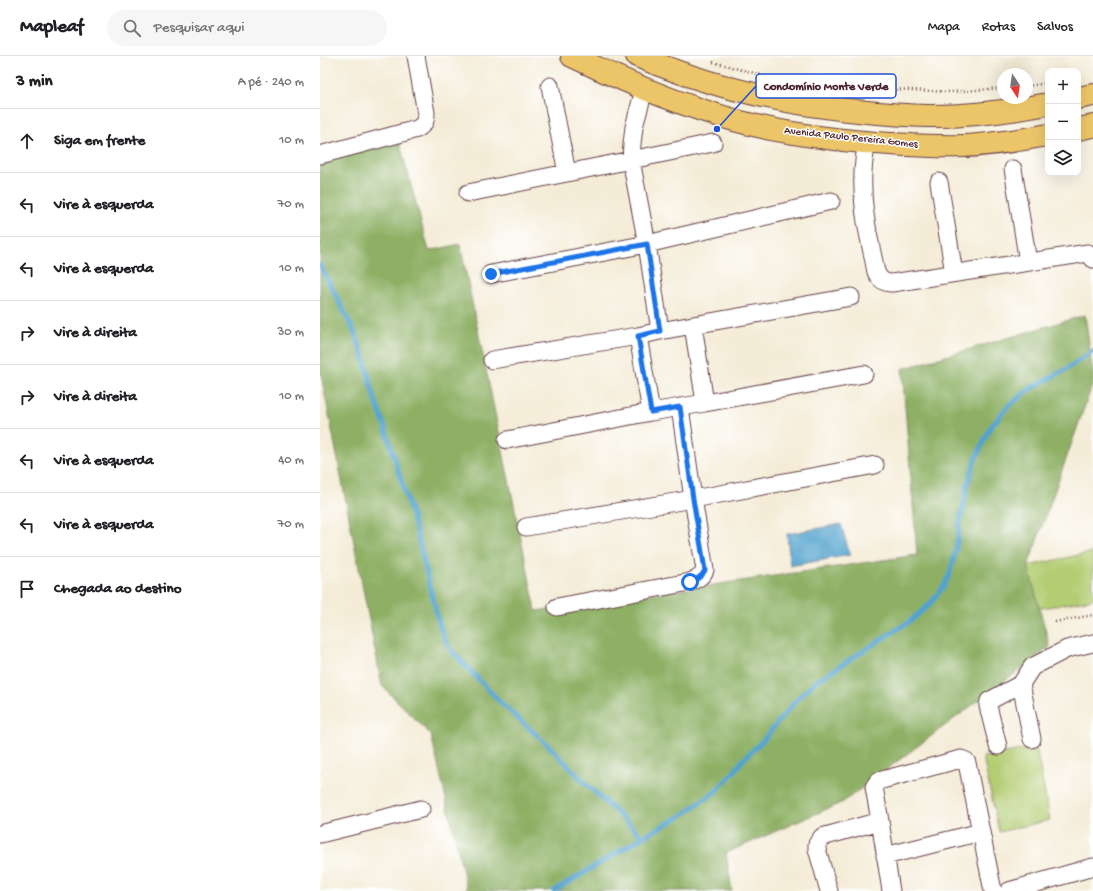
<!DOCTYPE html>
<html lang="pt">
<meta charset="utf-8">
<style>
:root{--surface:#fff;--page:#f6f6f6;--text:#202124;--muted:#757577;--line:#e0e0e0}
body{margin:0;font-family:"Gochi Hand",sans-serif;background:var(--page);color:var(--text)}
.controls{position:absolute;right:12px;top:12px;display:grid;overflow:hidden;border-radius:8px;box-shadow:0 4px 16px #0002}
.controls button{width:36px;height:36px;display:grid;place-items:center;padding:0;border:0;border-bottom:1px solid var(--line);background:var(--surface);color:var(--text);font:20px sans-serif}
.compass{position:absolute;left:677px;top:12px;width:36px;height:36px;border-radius:50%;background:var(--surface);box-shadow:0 4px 16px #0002;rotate:167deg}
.stop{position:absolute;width:12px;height:12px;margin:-9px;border:3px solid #1a73e8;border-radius:50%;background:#fff}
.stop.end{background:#1a73e8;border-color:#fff;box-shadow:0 1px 4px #0008}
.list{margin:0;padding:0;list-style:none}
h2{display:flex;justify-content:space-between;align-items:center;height:52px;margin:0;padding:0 16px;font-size:17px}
h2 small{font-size:13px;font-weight:400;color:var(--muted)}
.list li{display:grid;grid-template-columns:26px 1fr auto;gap:12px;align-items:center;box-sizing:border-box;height:64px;padding:0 16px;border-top:1px solid var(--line)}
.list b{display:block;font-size:15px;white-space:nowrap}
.list em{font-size:13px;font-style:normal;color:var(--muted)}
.icon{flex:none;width:22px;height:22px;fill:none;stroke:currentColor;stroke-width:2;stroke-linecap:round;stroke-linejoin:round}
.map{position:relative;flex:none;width:773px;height:835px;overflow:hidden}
header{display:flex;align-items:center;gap:24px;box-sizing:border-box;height:56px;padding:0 20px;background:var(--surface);border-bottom:1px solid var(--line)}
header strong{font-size:19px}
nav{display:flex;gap:22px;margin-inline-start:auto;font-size:14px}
.search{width:280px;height:36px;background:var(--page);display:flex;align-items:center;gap:10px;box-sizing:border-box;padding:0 14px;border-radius:22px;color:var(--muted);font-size:15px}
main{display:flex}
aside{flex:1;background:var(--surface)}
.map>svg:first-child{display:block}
</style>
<header>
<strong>Mapleaf</strong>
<div class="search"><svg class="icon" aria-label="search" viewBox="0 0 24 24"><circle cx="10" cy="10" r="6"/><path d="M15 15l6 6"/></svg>Pesquisar aqui</div>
<nav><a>Mapa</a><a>Rotas</a><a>Salvos</a></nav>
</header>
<main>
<aside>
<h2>3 min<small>A pé · 240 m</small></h2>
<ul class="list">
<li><svg class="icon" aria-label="ahead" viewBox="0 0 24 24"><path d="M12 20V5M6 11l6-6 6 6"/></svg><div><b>Siga em frente</b></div><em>10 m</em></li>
<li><svg class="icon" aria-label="left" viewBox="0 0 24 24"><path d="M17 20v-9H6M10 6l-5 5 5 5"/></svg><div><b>Vire à esquerda</b></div><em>70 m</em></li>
<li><svg class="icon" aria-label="left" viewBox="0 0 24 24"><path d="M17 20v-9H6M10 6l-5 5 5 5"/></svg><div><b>Vire à esquerda</b></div><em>10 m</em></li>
<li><svg class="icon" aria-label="right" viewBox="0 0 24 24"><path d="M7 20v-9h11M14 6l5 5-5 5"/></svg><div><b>Vire à direita</b></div><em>30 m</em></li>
<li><svg class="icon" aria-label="right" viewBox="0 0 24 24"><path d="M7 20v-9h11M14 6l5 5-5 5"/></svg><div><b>Vire à direita</b></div><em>10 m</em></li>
<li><svg class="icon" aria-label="left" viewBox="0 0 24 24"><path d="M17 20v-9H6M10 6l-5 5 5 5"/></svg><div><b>Vire à esquerda</b></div><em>40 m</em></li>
<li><svg class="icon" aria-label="left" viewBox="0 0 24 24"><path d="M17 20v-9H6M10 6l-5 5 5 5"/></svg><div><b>Vire à esquerda</b></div><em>70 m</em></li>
<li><svg class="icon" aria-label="arrive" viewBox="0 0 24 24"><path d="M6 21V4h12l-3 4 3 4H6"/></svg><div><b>Chegada ao destino</b></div></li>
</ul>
</aside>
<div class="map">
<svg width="773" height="835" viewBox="0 0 773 835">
<rect width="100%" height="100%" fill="#fff"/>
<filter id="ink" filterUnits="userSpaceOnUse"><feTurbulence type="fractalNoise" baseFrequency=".025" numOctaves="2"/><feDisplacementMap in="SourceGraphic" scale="8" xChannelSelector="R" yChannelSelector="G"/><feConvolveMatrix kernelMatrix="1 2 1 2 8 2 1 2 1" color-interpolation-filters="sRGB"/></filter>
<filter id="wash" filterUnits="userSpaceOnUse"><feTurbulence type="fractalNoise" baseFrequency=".012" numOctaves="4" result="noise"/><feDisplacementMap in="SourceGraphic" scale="16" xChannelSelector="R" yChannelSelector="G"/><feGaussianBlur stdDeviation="0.9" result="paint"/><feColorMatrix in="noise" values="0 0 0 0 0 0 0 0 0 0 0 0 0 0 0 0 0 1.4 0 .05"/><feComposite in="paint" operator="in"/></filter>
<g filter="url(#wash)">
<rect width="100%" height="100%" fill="#f4ecd7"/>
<!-- green -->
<path fill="#b3cd73" stroke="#7e764f" d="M773,496V543L717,553L708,510Z
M716,691L730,764L679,776L663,701Z"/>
<!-- forest -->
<path fill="#8eb065" stroke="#6c6848" d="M79,85L109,195L140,188L216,555L597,499L582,313L765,259L773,317V327L708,510L730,591L523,746L406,797L412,835H142L147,833L111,679L62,630L0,313V100Z"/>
<!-- water -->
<path fill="#53a3cd" stroke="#4e617c" d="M521,468L530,499L470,510L467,478Z"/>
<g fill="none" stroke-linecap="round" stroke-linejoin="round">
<!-- stream -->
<path stroke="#53a3cd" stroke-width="5" d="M0,209L34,275L42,296L54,340L65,371L95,470L119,567L124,581L129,592L182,648L230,691L265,727L323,781
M234,835L323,781L361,760L394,737L413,717L422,705L444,683L477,643L495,626L590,565L602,555L610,548L623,531L630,517L636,493L640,465L648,426L656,402L670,372L687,351L710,333L745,314L773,295"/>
</g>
</g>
<g filter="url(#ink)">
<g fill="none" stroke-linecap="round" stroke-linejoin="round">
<defs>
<path id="minor" d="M230,30L247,117
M324,34L314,71L312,88L311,104L327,188L340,275
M547,86C544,101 542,117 543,133C543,161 551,189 556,216C560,224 564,227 572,227L768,197L771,199L773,203
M0,99L97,73C104,69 106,65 106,57L96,0
M693,113L708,206
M619,126L634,217
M148,137L311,104L393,87
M171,218L327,188L511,145
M373,269L385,347L331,356L318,280L340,275Z
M373,269L531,241
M172,304L318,280
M385,347L544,318
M187,384L331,356
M206,471L373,443L555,409
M237,551L370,526C377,523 382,521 385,514L373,443L360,351
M712,683L701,628L712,611L747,593L773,587
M678,690L668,650L669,645L701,628
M0,778L101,753
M565,800L661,776
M509,835L497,793V788L502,781L560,765
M571,835L560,765L554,731L558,725L562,724L641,703L646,705L647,707L673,835
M689,835L773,811"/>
<path id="major" d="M252,0C307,27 362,50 421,66C454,75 489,80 523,84C563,88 603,91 644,90C672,89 700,84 728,79
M317,0C390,31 468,49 547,56C569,58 591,60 613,60C652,60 690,55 728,48
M758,42L773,39
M758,73L773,70"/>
</defs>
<!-- minor casing -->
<use href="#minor" stroke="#643e45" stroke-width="19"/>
<!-- major casing -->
<use href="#major" stroke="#643e45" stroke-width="24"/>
<!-- path -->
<path stroke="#643e45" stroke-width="2.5" stroke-dasharray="1 3" stroke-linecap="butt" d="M393,6L442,19
M496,29L631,36L683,32
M707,30L728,27
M735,566L773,559"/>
<!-- minor -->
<use href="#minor" stroke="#fff" stroke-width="17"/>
<!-- major -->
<use href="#major" stroke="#edc569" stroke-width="22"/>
</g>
</g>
<g fill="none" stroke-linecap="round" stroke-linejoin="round" filter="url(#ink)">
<!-- route -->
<path stroke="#1a73e8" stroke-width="5" d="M171,218L327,188L340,275L318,280L331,356L360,351L373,443L385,514C382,521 377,523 370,526"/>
</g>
<g text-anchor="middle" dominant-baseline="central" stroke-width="3" stroke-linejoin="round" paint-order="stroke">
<!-- street labels -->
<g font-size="11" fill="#4a1f2b" stroke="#fff">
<text transform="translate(531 82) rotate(6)">Avenida Paulo Pereira Gomes</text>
</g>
</g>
<!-- callouts -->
<path fill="none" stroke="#1d4ed8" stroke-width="1.5" d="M397 73L436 30"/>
<circle fill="#1d4ed8" stroke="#fff" stroke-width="1.5" cx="397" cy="73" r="4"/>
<rect fill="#fff" stroke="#1d4ed8" stroke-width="1.5" x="436" y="18" width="140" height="24" rx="4"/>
<g font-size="12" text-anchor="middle" font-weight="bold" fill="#4a1f2b">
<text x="506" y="34">Condomínio Monte Verde</text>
</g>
</svg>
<div class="controls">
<button>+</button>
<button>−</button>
<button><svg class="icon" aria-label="layers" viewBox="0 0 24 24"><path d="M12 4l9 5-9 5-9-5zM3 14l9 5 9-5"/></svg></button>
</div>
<svg class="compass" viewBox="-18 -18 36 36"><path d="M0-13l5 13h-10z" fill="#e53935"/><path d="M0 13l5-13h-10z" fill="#757577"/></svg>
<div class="stop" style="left:370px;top:526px"></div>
<div class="stop end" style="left:171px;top:218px"></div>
</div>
</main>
